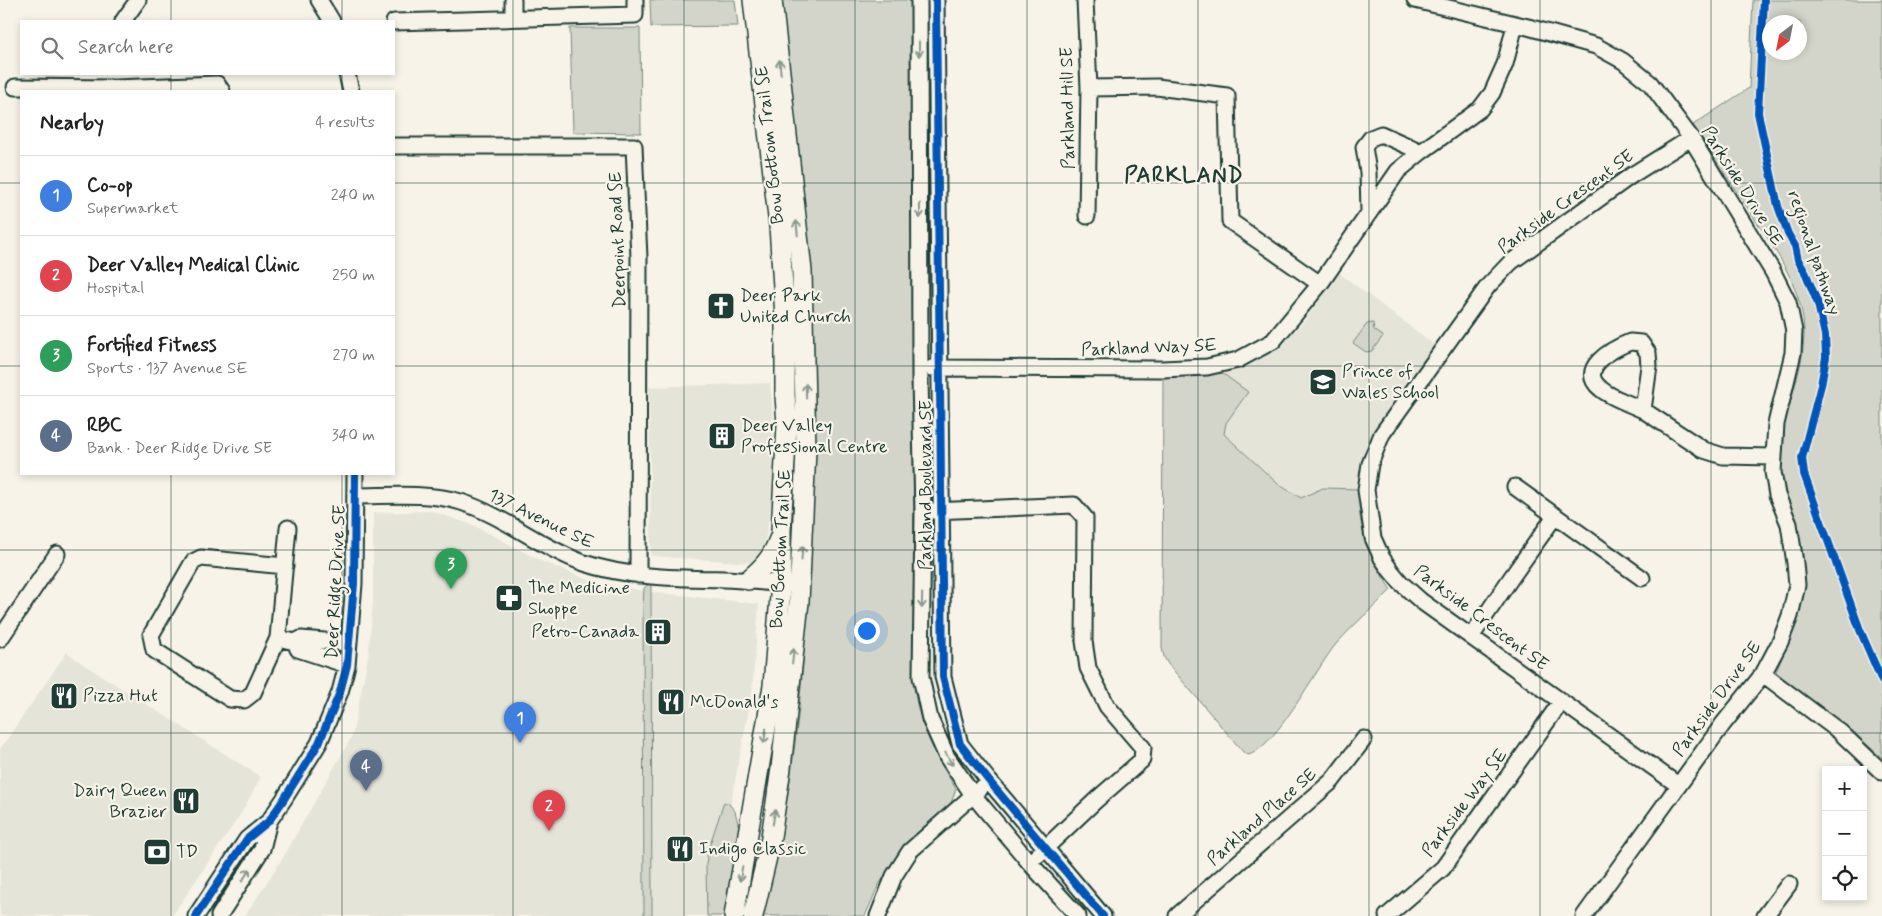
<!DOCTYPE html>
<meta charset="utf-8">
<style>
:root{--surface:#fff;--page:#f2f2f2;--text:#222;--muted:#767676;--line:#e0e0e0;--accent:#1f3d34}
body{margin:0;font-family:Mynerve,sans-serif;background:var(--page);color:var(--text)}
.controls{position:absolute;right:15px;bottom:15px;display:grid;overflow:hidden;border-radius:0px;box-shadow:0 2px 8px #0003}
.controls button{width:45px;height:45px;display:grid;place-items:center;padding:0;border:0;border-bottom:1px solid var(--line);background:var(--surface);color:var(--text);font:25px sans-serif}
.compass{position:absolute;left:1762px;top:15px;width:45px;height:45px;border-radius:50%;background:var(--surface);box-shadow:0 2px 8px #0003;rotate:212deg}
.you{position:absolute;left:866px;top:630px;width:18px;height:18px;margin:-12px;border:4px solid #fff;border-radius:50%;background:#1a73e8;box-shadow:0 0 0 8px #1a73e833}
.badge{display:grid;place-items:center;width:32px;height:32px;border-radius:50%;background:var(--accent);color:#fff;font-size:16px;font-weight:700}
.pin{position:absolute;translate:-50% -41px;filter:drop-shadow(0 1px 2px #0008)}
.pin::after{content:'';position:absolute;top:26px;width:18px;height:15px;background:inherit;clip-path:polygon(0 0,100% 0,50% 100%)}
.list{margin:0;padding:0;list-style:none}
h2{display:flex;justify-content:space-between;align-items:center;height:65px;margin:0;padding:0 20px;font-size:21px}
h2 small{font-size:16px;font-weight:400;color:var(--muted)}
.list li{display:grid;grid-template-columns:32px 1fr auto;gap:15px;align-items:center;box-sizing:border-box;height:80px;padding:0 20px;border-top:1px solid var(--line)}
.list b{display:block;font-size:19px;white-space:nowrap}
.list p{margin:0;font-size:16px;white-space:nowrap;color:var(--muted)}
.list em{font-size:16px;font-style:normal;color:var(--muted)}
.icon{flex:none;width:28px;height:28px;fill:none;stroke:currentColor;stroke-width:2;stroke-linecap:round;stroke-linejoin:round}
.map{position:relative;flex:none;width:1882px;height:916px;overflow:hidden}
.search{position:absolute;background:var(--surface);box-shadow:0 2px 8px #0003;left:20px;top:20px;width:375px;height:55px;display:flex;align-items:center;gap:12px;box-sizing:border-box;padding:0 18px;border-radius:0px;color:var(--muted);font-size:19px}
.panel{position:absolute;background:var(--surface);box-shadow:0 2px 8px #0003;left:20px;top:90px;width:375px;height:385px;border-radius:0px}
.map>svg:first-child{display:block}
</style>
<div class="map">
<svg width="1882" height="916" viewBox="0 0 1882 916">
<rect width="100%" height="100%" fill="#f7f3e8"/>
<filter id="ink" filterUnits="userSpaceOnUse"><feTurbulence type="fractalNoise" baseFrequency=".02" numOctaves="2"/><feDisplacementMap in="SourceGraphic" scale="10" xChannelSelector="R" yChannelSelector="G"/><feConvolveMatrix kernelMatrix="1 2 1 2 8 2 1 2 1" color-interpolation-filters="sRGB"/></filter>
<g filter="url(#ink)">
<!-- built -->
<path fill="#e5e4d9" d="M1339,273L1436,346L1378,428L1361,467L1359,489L1323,488L1301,498L1275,481L1224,434L1226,423L1233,411L1222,373L1252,363L1272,351L1288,338L1305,320Z
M770,383L778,470L764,546L754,563L651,556L649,387Z
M431,511L473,525L539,560L596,583L644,591L759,604L752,693L709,916H245L284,856L352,736L368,658L373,602V513Z
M67,652L77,660L261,777L240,815L172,916H0V749Z"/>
<!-- green -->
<path fill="#d3d5ca" stroke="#79897f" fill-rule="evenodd" d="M650,0H735L738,26L651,27Z
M780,0H912L914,674C915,686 915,698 918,709C926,738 941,765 956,789L951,803L910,843L879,884L865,916H762C769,883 777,850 784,816C801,721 807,623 811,526C813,466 816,406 814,346C810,230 795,115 780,0Z
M1753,0H1882V758C1849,727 1814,700 1775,675C1793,629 1812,590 1800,540C1794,517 1783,494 1780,471C1776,425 1802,383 1804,337C1806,288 1770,243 1745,204C1727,178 1710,151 1693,125L1749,88ZM1770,22H1800V52H1770Z
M570,28H640L641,133L573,132Z
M1373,323L1374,330L1383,336L1372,351L1366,352L1353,343L1367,324Z
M1222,373L1248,392L1226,423L1224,434L1278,484L1301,498L1323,488L1359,489C1358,532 1368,554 1391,590C1373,608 1353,625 1336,644C1315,670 1278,744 1249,755L1244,753L1168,664L1164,657L1162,648L1163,378Z
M649,584L651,585L652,916H644L643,610L644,588Z
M724,802L729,804L735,811L740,832L726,916H707L706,864L708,850Z"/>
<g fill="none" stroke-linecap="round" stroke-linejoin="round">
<defs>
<path id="minor" d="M319,0L332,21
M919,0L920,379L923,511L921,677L930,719L947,757L973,795L1029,862L1078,916
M936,0L943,677L960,744L989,781L1103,916
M1085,0L1089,88L1087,216
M1415,0L1528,27L1596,46L1623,61L1650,83L1691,138L1773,272L1788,302L1794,331L1793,353L1776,424L1773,472L1777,495L1789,524L1795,563L1797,585L1790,616L1780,642L1763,674L1723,724L1584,916
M513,18V0
M123,21L138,0
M394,22L635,15V0
M347,74L351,91
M15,87L115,88L217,84L222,91
M1089,88L1157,87L1227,96L1230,221L1320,284
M394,146H634L639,258L638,575
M1369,212L1368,172L1364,147L1371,138L1381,134L1421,152
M1630,342L1641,343L1648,353L1649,366L1643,410C1631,404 1611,398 1601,389C1576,369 1612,349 1630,342Z
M932,368L1162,369L1207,367L1238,360L1273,341L1320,284L1398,171L1421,152L1480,109L1492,93L1505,64L1515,25
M1643,410L1704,450L1723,456L1773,457
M1515,487L1642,578
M355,496C390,496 427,492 461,502C505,516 541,548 584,563C629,578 677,578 724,579C747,580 769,583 792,584
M933,511L1074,505L1085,518L1084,641L1088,668L1107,706L1143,748L1142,760L1095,801L1038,855
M285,566L201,558L193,562L151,635L154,650L230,699L244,700L253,693L278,638L288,528
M1471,637L1511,578L1555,516
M278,638L295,642L301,639L348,643
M0,639L57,554
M295,642L298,649L347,665
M1763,674L1840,732L1882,772
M1678,785L1421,601L1401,583L1391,571L1382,558L1373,538L1366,490L1370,464L1382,434L1488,286L1511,262L1632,175L1691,138
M196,916L247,839L269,821L284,799L319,743L340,692L347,665L354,584L355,474
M219,916L262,849L269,821
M878,916L894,876L910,851L980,789
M1177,916L1332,781L1364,739
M1387,916L1443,868L1561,702
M1765,916L1789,884"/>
<path id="major" d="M748,580C763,568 772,558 779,539
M734,916L773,686L781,583V531L787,425L785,395V317L779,226L753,0
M753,916L770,844L781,768L799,602L806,450L802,271L772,0"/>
</defs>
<!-- minor casing -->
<use href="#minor" stroke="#1f3d34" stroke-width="19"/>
<!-- major casing -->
<use href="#major" stroke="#1f3d34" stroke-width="22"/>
<!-- minor -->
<use href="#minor" stroke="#f7f3e8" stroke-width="15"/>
<!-- major -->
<use href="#major" stroke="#f7f3e8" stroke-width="19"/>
<defs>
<path id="cycleway" d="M936,0L943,677L960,744L989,781L1103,916
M1764,0L1758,113L1778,206L1788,234L1795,246L1798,260L1806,274L1818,304L1825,335L1826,357L1821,385L1802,458L1804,474L1860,630L1882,681
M196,916L247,839L269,821L284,799L319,743L340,692L347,665L354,584L355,474"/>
</defs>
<!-- cycleway casing -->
<use href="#cycleway" stroke="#f7f3e8" stroke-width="11"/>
<!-- cycleway -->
<use href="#cycleway" stroke="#0057b8" stroke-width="8"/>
</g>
<!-- one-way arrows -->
<defs><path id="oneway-shaft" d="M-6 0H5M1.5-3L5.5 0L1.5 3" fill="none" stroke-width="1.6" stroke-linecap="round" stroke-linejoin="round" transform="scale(1.25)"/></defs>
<g stroke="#8b988e">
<use href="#oneway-shaft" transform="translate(919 49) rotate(90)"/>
<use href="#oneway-shaft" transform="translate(780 67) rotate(-96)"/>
<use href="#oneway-shaft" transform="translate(920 211) rotate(90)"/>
<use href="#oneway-shaft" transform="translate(797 228) rotate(-96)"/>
<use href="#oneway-shaft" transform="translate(806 391) rotate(-91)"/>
<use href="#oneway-shaft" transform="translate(802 553) rotate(-86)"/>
<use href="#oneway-shaft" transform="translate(922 601) rotate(91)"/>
<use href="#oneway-shaft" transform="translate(793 656) rotate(-84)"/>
<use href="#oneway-shaft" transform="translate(765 736) rotate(99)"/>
<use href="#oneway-shaft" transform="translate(949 759) rotate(60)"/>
<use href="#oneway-shaft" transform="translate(774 817) rotate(-81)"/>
<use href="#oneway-shaft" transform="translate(741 874) rotate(100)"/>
<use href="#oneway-shaft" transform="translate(246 875) rotate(-58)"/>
</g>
</g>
<!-- grid -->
<path fill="none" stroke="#1f3d34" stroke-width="1" stroke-opacity="0.55" d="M171,0V21M342,0V21M513,0V916M684,0V916M855,0V916M1027,0V916M1198,0V916M1369,0V916M1540,0V916M1711,0V916M171,74V91M342,74V91M0,183H21M394,183H1882M0,366H21M394,366H1882M171,474V916M342,474V916M0,550H1882M0,733H1882"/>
<!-- icons -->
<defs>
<symbol id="church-square" viewBox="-11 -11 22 22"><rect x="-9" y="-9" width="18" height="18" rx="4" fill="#1f3d34" stroke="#f7f3e8"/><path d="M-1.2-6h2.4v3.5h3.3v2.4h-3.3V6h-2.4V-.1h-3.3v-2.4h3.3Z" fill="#fff"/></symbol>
<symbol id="school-square" viewBox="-11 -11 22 22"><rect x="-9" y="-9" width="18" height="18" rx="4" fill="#1f3d34" stroke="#f7f3e8"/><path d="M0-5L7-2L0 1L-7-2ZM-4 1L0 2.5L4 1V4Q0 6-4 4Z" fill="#fff"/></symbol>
<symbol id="building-square" viewBox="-11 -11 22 22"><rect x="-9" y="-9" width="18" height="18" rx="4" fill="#1f3d34" stroke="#f7f3e8"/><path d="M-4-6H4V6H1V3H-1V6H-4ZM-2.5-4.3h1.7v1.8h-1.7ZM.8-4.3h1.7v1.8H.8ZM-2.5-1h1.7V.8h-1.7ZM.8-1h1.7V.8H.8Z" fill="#fff"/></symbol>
<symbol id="pharmacy-square" viewBox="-11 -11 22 22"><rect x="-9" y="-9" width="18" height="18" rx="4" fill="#1f3d34" stroke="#f7f3e8"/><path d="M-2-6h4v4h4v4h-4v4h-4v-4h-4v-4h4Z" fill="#fff"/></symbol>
<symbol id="restaurant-square" viewBox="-11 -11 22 22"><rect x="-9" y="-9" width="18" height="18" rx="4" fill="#1f3d34" stroke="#f7f3e8"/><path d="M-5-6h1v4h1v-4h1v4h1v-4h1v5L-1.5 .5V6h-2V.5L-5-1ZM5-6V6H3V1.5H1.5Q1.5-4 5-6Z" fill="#fff"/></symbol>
<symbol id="bank-square" viewBox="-11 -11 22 22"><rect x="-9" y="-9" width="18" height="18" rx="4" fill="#1f3d34" stroke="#f7f3e8"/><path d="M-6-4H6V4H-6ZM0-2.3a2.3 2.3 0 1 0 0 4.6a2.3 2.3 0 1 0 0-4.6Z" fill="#fff"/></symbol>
</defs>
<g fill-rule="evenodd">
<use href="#church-square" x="705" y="290" width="32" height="32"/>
<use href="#school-square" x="1307" y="366" width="32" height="32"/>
<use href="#building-square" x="706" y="420" width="32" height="32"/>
<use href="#pharmacy-square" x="493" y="582" width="32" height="32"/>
<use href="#building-square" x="642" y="616" width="32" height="32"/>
<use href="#restaurant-square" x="48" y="680" width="32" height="32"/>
<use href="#restaurant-square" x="655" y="686" width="32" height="32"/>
<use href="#restaurant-square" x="170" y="785" width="32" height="32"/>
<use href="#restaurant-square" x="664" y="833" width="32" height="32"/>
<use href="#bank-square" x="141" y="836" width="32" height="32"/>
</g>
<g text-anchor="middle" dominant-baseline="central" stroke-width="4.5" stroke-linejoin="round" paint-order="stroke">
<!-- street labels -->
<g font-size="18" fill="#1f3d34" stroke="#f7f3e8">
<text transform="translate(1068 108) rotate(-91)">Parkland Hill SE</text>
<text transform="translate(770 145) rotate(-96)">Bow Bottom Trail SE</text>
<text transform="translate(1742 186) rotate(58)">Parkside Drive SE</text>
<text transform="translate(1566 202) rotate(-36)">Parkside Crescent SE</text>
<text transform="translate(618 240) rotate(-92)">Deerpoint Road SE</text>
<text transform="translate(1814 253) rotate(71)">regional pathway</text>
<text transform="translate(1149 348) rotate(-2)">Parkland Way SE</text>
<text transform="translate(926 485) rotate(-90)">Parkland Boulevard SE</text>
<text transform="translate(541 519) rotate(26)">137 Avenue SE</text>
<text transform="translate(781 549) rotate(-87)">Bow Bottom Trail SE</text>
<text transform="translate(336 582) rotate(-87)">Deer Ridge Drive SE</text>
<text transform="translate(1481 618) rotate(37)">Parkside Crescent SE</text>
<text transform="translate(1717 699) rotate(-54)">Parkside Drive SE</text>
<text transform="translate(1465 803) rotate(-53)">Parkside Way SE</text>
<text transform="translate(1262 817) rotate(-41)">Parkland Place SE</text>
</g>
<!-- poi labels -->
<g font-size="18" fill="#1f3d34" stroke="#f7f3e8" text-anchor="start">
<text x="740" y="296">Deer Park<tspan x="740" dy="21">United Church</tspan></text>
<text x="1342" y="372">Prince of<tspan x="1342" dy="21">Wales School</tspan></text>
<text x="741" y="426">Deer Valley<tspan x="741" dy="21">Professional Centre</tspan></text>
<text x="528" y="588">The Medicine<tspan x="528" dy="21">Shoppe</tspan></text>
<text x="639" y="632" text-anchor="end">Petro-Canada</text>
<text x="83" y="696">Pizza Hut</text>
<text x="690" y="702">McDonald's</text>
<text x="167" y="791" text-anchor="end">Dairy Queen<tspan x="167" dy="21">Brazier</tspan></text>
<text x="699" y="849">Indigo Classic</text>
<text x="176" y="852">TD</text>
</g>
<!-- district labels -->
<g font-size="22" font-weight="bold" letter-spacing="1" fill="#1f3d34" stroke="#f7f3e8">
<text x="1184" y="176">PARKLAND</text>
</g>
</g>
</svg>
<div class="controls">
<button>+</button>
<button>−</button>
<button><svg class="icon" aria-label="locate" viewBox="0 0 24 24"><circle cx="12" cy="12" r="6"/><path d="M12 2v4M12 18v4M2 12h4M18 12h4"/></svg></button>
</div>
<svg class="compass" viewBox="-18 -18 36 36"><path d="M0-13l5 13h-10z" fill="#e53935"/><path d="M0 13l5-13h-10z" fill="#767676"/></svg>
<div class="you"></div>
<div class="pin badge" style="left:520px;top:743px;background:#3f7fe0">1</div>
<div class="pin badge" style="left:549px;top:831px;background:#e0444e">2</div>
<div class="pin badge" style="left:451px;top:589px;background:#2e9e5b">3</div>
<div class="pin badge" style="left:366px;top:791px;background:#5c6f8a">4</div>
<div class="search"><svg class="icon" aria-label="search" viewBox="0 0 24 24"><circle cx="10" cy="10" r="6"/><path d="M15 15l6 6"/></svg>Search here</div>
<section class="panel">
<h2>Nearby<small>4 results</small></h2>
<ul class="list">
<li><span class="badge" style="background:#3f7fe0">1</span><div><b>Co-op</b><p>Supermarket</p></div><em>240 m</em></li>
<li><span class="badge" style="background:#e0444e">2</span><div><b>Deer Valley Medical Clinic</b><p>Hospital</p></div><em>250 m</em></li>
<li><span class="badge" style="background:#2e9e5b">3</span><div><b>Fortified Fitness</b><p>Sports · 137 Avenue SE</p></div><em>270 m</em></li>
<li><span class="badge" style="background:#5c6f8a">4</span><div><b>RBC</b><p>Bank · Deer Ridge Drive SE</p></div><em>340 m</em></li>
</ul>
</section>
</div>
